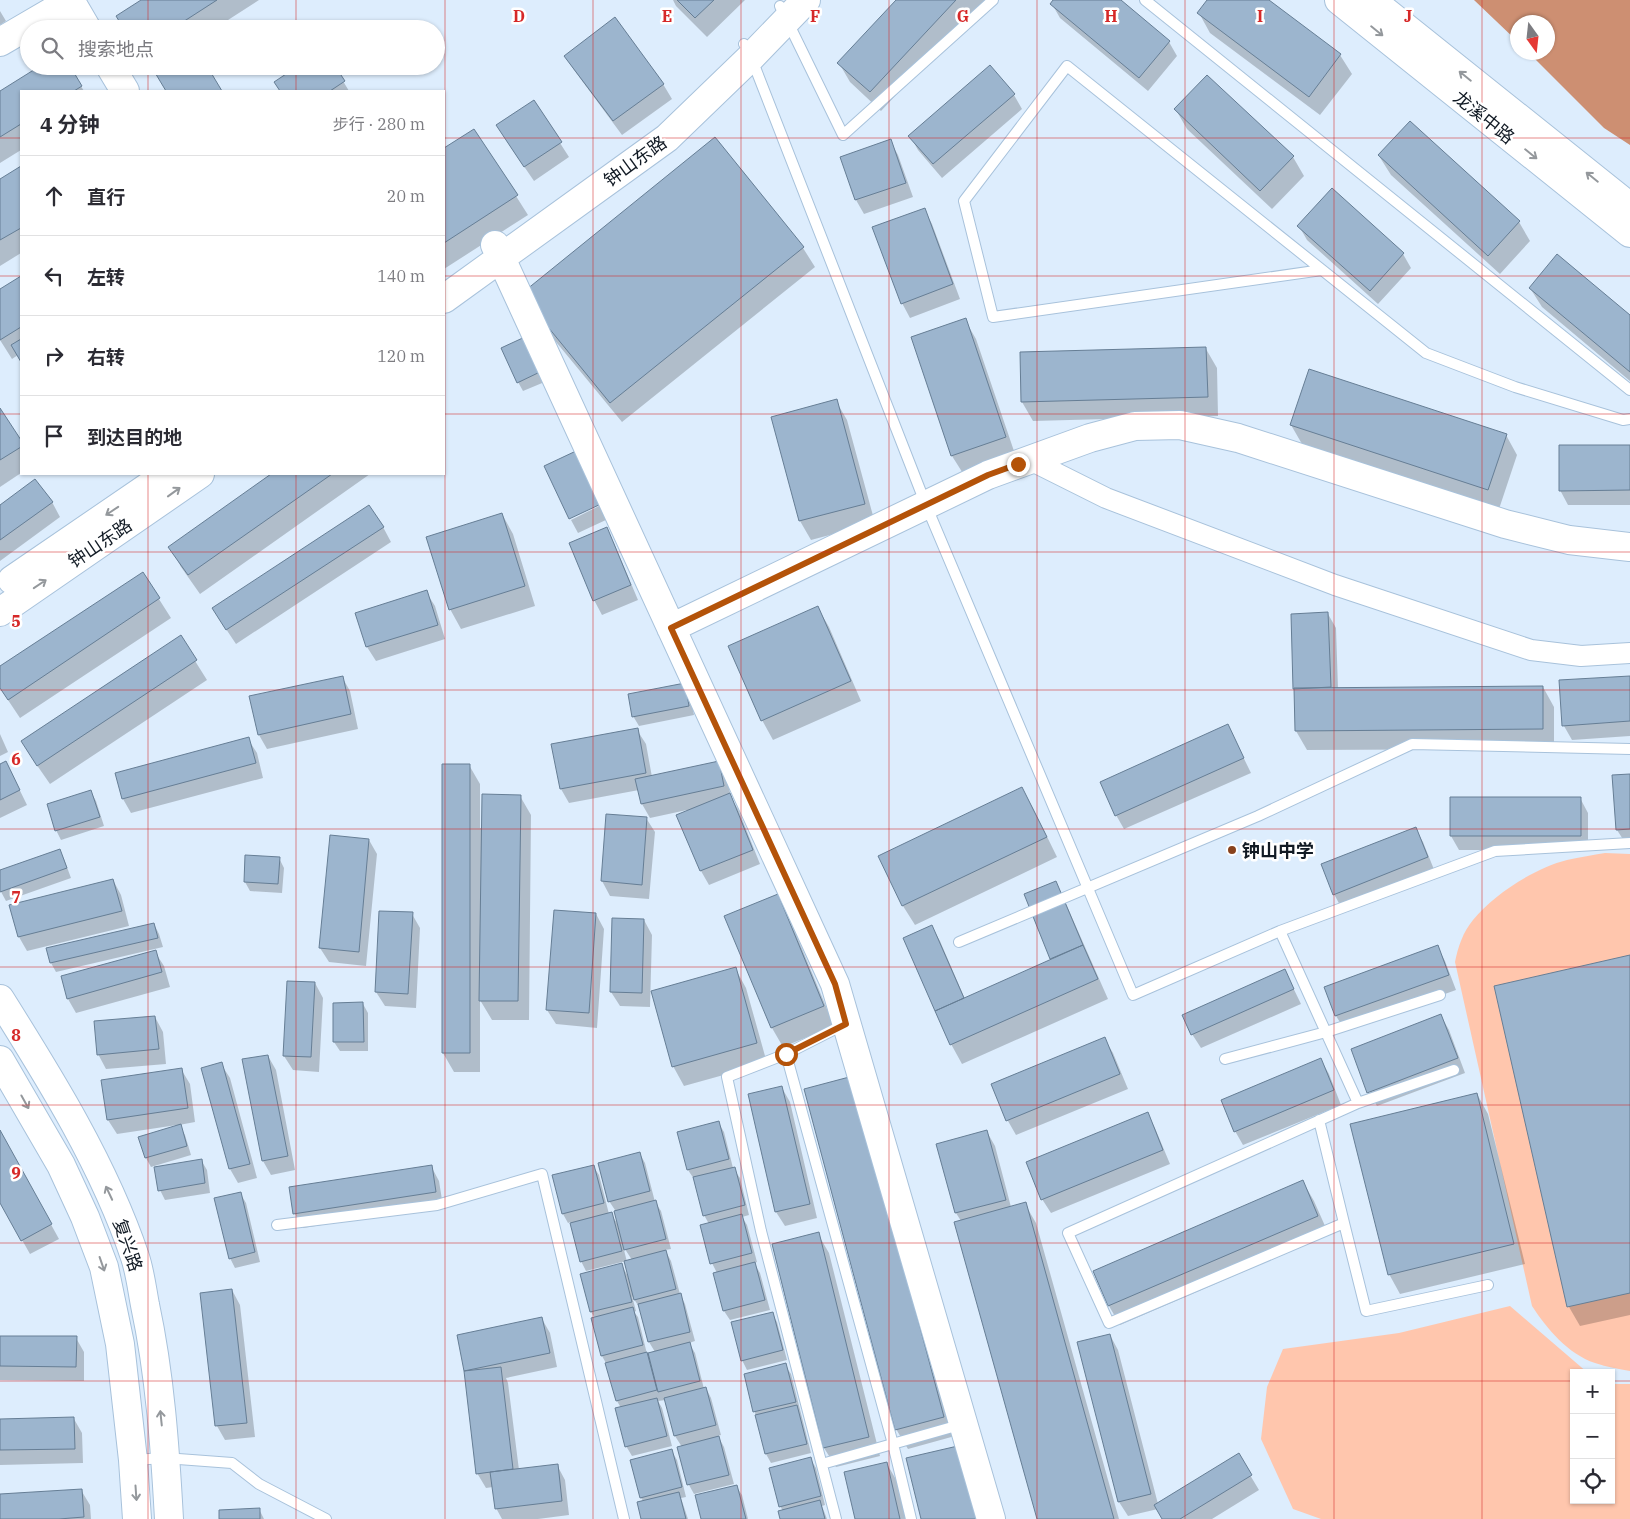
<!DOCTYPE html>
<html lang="zh">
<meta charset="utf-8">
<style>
:root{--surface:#fff;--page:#f7f7f7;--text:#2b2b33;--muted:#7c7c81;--line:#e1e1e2}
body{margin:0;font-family:"IBM Plex Serif","Noto Sans SC",serif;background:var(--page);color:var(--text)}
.controls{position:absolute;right:15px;bottom:15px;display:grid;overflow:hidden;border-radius:0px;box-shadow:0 1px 4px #0004}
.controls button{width:45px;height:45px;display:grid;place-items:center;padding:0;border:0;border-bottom:1px solid var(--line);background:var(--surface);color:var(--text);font:25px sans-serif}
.compass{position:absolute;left:1510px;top:15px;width:45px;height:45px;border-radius:50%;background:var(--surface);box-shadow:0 1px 4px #0004;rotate:165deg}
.stop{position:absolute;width:15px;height:15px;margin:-11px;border:4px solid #b45309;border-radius:50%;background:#fff}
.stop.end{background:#b45309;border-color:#fff;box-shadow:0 1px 5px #0008}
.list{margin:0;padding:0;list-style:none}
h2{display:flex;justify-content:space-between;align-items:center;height:65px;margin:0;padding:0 20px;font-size:21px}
h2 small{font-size:16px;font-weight:400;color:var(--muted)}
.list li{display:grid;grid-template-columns:32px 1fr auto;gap:15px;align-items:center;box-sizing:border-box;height:80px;padding:0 20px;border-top:1px solid var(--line)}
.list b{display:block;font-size:19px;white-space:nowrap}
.list em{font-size:16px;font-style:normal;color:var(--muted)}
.icon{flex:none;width:28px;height:28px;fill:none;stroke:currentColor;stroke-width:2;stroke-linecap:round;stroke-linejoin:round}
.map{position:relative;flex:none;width:1630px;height:1519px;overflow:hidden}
.search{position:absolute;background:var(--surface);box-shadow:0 1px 4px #0004;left:20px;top:20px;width:425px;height:55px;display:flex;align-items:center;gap:12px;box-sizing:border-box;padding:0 18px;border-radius:28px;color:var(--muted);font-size:19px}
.panel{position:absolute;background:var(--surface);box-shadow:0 1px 4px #0004;left:20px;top:90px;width:425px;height:385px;border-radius:0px}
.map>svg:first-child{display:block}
</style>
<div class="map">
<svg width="1630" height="1519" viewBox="0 0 1630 1519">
<rect width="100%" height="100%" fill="#ddedfd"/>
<!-- green -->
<path fill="#ffc6ad" d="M1605,853L1630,854V1371C1619,1369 1607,1367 1595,1363C1568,1354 1547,1329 1532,1306L1455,962C1458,947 1463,932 1473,920C1494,894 1535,868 1567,860C1580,857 1593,855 1605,853Z
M1510,1306L1588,1373H1574V1500H1611V1384H1630V1519H1321L1293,1509L1261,1439L1267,1387L1283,1349L1399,1333Z"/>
<!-- water -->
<path fill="#cd8f72" d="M1474,0H1630V145L1604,128L1529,53L1548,52V22H1518L1517,41Z"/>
<!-- shadow -->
<path fill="#0003" fill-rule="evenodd" d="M143,0H259L214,29H124Z
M673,0H745L707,37L676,6Z
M897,0H985L881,111L850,82L839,63Z
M1055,0H1119L1169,42L1177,56L1148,91L1060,18L1052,4Z
M1209,0H1267L1340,55L1352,74L1320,115L1210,33L1199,13Z
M0,11L6,21L0,25Z
M565,56L663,84L672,99L622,135L574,70Z
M68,66L84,91H21V150L0,163V93Z
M148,66H206L220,91H167L153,67L150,69Z
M334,66L349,91H281L276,82Z
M1014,95L1022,109L942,178L918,150L910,136Z
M533,101L569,157L534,181L506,140Z
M1176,110L1293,157L1304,176L1272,209L1187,129Z
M474,130L528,215L444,269V150Z
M715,139L803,248L815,267L622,422L533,314Z
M890,141L898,155L913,197L864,214L856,200L841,158Z
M1379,156L1519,222L1530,241L1500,274L1391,175Z
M21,168V253L0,266V180Z
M924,209L932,224L960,299L910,318L902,303Z
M1299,226L1403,254L1411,268L1378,304L1307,240Z
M21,277V360L18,355L12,359L0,340V290Z
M1530,288L1630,317V381L1542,307Z
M965,320L976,339L1016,457L964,475L952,456L912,337Z
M526,338L547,381L523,391L518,382Z
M1206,349L1217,368L1218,416L1033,421L1022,402Z
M836,401L847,420L875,523L811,540L800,521L773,418Z
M0,410L21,443V473L0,487Z
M1291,425L1506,435L1517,455L1499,509L1302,444Z
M1630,446V505H1568L1560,490Z
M274,474H370L200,594L181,567L170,547Z
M52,502L60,517L0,561V507Z
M601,505L608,519L578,533L571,520Z
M502,514L513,534L535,606L461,629L450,609Z
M383,527L391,542L236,644L222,623Z
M606,529L614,543L638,600L602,615L594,600Z
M143,574L171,618L20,718L0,688V668Z
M426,592L435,606L445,639L376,661L367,647L357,614Z
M818,608L829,627L861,701L773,740L762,720Z
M1328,614L1336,628L1338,689L1543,687L1554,707V749L1307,750L1296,731Z
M180,637L207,680L50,784L34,761Z
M342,677L350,691L358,729L267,749L259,735Z
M1630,677V736L1572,740L1564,726Z
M690,694L694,715L639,726L633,716Z
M1228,726L1251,773L1124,829L1116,815Z
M637,730L646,744L652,777L718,763L727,777L731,798L738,809L760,864L709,885L701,871L687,810L650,818L642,804L639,790L569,803L561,789Z
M0,734L8,752L0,756Z
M248,739L257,753L263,778L131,813L123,799Z
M6,762L27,805L0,818V765Z
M469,765L480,784V828H483L520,796L531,815L529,1020H492L480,1000V1072H454L443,1053Z
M1630,775V844H1626L1617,830L1613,776Z
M1022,789L1033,808L1057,857L915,925L903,906L880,857Z
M91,792L96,801L104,826L61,840L56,830Z
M1580,798L1588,813V850H1459L1451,836Z
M607,815L646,818L655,832L649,899L610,896L602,881Z
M1415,828L1423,842L1435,872L1342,909L1334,894Z
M369,840L377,854L366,966L329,962L320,948Z
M59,850L64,859L71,878L6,901L0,890V871Z
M279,858L284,868L282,893L250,891L245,882Z
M113,880L121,895L129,926L27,951L19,937L11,906Z
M1055,882L1063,897L1108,999L962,1064L951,1044L905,938L932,927L940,941L965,999L1053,960L1025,894Z
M777,895L788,915L834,1026L783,1047L772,1028L726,916Z
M412,914L420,928L416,1008L385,1006L376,992Z
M596,914L604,929L597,1028L556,1024L547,1010Z
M644,920L652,935L650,1007L620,1006L611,992Z
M154,924L159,934L163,947L56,972L51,963Z
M1437,946L1445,961L1456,990L1345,1030L1336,1016L1326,987Z
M155,952L164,966L170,987L76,1013L68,999Z
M1630,956V1315L1580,1326L1569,1307L1496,987Z
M735,968L746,988L767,1063L684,1086L673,1066Z
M1285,971L1301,1004L1201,1048L1192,1034Z
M315,983L323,998L319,1072L293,1070L284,1056Z
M363,1004L368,1013V1051H340L334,1042Z
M1441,1016L1449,1030L1465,1073L1377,1106L1369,1092Z
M155,1017L163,1032L166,1064L106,1069L98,1054Z
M1104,1038L1113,1053L1128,1089L1016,1135L1008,1121L993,1084Z
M268,1056L276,1070L295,1170L271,1175L263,1161Z
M1321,1060L1329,1074L1341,1105L1243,1145L1235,1131Z
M221,1064L230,1078L257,1178L238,1183L230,1169Z
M181,1069L190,1084L195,1122L179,1125L185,1135L191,1155L151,1167L146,1158L177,1127V1125L117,1134L108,1120Z
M853,1078L955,1436L908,1449L896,1429Z
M782,1088L790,1102L817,1218L785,1226L776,1212Z
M1477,1094L1488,1114L1525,1264L1400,1294L1389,1274Z
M1147,1113L1155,1128L1170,1164L1051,1213L1042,1199Z
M718,1122L724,1132L733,1168L740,1178L749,1215L742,1217L747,1225L757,1262L754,1263L760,1273L770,1310L730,1320L724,1311L715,1274L717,1273L712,1263L709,1224L704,1215L694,1179L688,1170Z
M0,1132L59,1239L30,1254L0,1201Z
M987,1132L995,1146L1011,1207L1025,1204L1036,1223L1119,1519H1039L961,1221L956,1213L938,1145Z
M640,1154L645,1163L655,1202L661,1211L671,1249L665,1250L671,1261L680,1294L685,1304L695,1341L689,1343L695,1353L704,1389L706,1388L711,1398L721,1435L718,1436L724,1447L734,1484L694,1494L689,1485L679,1448L682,1447L675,1436L666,1400L658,1401L662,1408L672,1446L632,1456L626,1446L621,1408L617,1401L607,1365L602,1356L595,1318L591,1312L582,1275L621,1264L629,1278L626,1261L586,1271L581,1261L571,1222L568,1223L563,1214L593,1166L599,1175L609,1214H611L619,1226L615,1210L609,1201ZM623,1246L632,1260L627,1262ZM632,1296L641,1310L649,1342L655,1352L647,1354L638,1317L634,1312L636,1311Z
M201,1160L207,1170L210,1193L165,1200L160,1190Z
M431,1166L439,1181L443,1206L303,1228L295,1214Z
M1303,1182L1314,1201L1329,1235L1120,1325L1109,1306L1094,1272Z
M240,1193L246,1203L260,1262L235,1268L230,1258Z
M818,1234L829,1253L880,1456L836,1467L824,1448L774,1244Z
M232,1290L240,1305L255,1437L225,1440L217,1426L202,1294Z
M772,1313L777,1322L787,1360L747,1370L742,1360Z
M542,1319L550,1333L557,1367L506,1378L508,1383L519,1470L557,1465L565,1480L569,1515L538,1519H502L496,1508L493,1487L486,1488L477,1473L465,1371L458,1336Z
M1110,1335L1118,1350L1158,1504L1238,1455L1259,1490L1212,1519H1163L1158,1509L1128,1516L1119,1502L1078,1343Z
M0,1337L76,1338L84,1352V1381L0,1380Z
M785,1365L791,1374L811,1453L771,1463L766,1454L745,1375Z
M74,1419L82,1433L83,1463L0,1465V1420Z
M671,1450L677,1460L686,1497L681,1498L688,1519H643L644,1502L641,1498Z
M810,1458L816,1468L825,1505L822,1506L827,1519H781L783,1511L780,1506Z
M887,1464L898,1483L906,1519H856Z
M736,1486L742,1495L748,1519H702Z
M81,1490L90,1505L91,1519H0V1496Z
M259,1509L264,1519H221Z"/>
<!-- building -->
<path fill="#9cb5ce" stroke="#667e95" d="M141,0H217L172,29H124L116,16Z
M677,0H714L695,18Z
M896,0H956L870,92L837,63Z
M1053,0H1121L1170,41L1139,78L1050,4Z
M1207,0H1269L1341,54L1309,97L1197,13Z
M615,17L664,84L613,121L564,56Z
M990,65L1015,94L933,164L908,136Z
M40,66H70L82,86L74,91H21V124L0,137V91Z
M151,66H207L222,91H166Z
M298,66H335L345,81L330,91H280L274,82Z
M1207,75L1294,156L1260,191L1174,109Z
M534,100L562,142L524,167L496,125Z
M1410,121L1520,221L1488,256L1378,155Z
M474,129L518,195L444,243V148Z
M715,137L804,247L610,403L521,294Z
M891,139L906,183L855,200L840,157Z
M21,166V228L0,240V179Z
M1332,188L1404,253L1370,291L1297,226Z
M925,208L953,284L901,304L872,227Z
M1557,254L1630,315V372L1529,288Z
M21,276V327L0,340V289Z
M966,318L1006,437L951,456L911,337Z
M527,336L542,371L517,383L501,348Z
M21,339V362L11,345Z
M1206,347L1208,397L1021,402L1020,352Z
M1309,369L1507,434L1488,490L1290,425Z
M837,399L865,504L799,521L771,417Z
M0,408L21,440V447L0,460Z
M1559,445H1630V490L1559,491Z
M576,451L601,504L569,519L544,466Z
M271,474H332L188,575L168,547Z
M35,479L53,502L0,540V505Z
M369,505L384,527L226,630L212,608Z
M502,513L525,586L449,610L426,537Z
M607,527L631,585L593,601L569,543Z
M143,572L160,598L8,700L0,688V666Z
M427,590L438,625L366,647L355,613Z
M818,606L851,681L761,721L728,646Z
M1328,612L1331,687L1293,689L1291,614Z
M181,635L197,660L37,766L21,741Z
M343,676L351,714L258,735L249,696Z
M1630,676V721L1562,726L1559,680Z
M685,683L689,706L632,717L628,694Z
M1543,686V729L1295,731L1294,688Z
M1228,724L1244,758L1115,816L1100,782Z
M638,728L646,773L560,789L551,744Z
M249,737L256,763L122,799L115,773Z
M6,761L20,790L0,800V764Z
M719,761L724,786L641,804L635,779Z
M442,764H470V1053H442Z
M1630,774V829L1616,830L1612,775Z
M1022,787L1047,837L902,906L878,856Z
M91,790L100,817L55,831L47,804Z
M730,793L753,850L700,871L676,815Z
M482,794L521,795L518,1001H479Z
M1450,797H1581V836H1450Z
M606,814L647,817L642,885L601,881Z
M1416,827L1428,857L1333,895L1321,864Z
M330,835L369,839L359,952L319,948Z
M60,849L67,868L0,892V870Z
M245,855L280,857L278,884L244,882Z
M113,879L122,911L18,937L9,905Z
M1056,881L1083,945L1050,959L1024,894Z
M778,894L824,1006L771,1028L724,916Z
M554,910L596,913L589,1013L546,1010Z
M379,911L413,912L408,994L375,992Z
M612,918L644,919L642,993L610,992Z
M154,923L158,938L50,963L46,948Z
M932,925L964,998L935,1011L903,938Z
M1083,945L1098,979L950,1045L935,1011Z
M1438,945L1449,975L1335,1016L1324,987Z
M156,950L162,972L67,999L61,976Z
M1630,955V1293L1567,1307L1494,986Z
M736,967L757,1043L672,1067L651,991Z
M1285,969L1294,989L1191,1035L1182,1015Z
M287,981L315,982L311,1057L283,1056Z
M363,1002L364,1042H333V1003Z
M1441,1014L1458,1058L1367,1093L1351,1049Z
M155,1016L159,1049L97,1055L94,1021Z
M1105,1037L1120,1074L1006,1121L991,1084Z
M268,1055L288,1156L262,1161L242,1059Z
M1321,1058L1334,1090L1234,1132L1221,1100Z
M222,1062L250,1164L229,1169L201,1068Z
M182,1068L188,1108L107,1120L101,1080Z
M853,1076L944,1417L895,1430L804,1089Z
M782,1086L810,1204L775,1212L748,1094Z
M1477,1093L1514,1244L1388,1275L1350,1124Z
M1148,1112L1163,1150L1041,1200L1026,1162Z
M719,1121L729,1159L687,1170L677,1132Z
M181,1124L187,1146L145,1158L138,1137Z
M0,1130L52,1224L21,1241L0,1203Z
M987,1130L1006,1200L955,1213L936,1144Z
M640,1152L650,1191L608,1202L598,1163Z
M202,1159L205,1183L158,1191L154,1167Z
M432,1165L436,1192L293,1214L289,1187Z
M594,1165L604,1203L562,1214L552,1175Z
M735,1167L745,1205L703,1216L693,1177Z
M1303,1180L1318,1216L1108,1306L1093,1271Z
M241,1192L255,1252L229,1259L214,1198Z
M656,1200L666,1239L624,1250L614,1211Z
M1026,1202L1114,1519H1037L954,1222Z
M612,1212L622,1251L580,1262L570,1223Z
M742,1214L752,1253L710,1264L700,1225Z
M819,1232L869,1437L823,1448L772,1244Z
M666,1250L676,1289L634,1300L624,1261Z
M755,1262L765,1300L723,1311L713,1273Z
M622,1263L632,1302L590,1312L580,1274Z
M232,1289L247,1423L215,1426L200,1293Z
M681,1293L690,1332L648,1342L638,1304Z
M633,1307L643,1345L601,1356L591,1318Z
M773,1312L783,1350L741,1361L731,1322Z
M542,1317L550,1353L464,1371L457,1335Z
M1110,1334L1151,1494L1118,1502L1077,1342Z
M0,1336H77L76,1367L0,1366Z
M690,1342L700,1381L658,1392L648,1353Z
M647,1352L657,1390L616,1401L605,1363Z
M786,1363L796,1402L753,1412L744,1374Z
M501,1367L513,1469L476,1474L464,1371Z
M706,1387L716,1425L674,1436L664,1398Z
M657,1398L667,1436L625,1447L615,1408Z
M797,1405L807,1444L765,1454L755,1415Z
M74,1417L75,1449L0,1450V1419Z
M719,1436L729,1475L687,1485L677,1447Z
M962,1445L979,1519H921L906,1458Z
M672,1449L682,1487L640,1498L630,1460Z
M1239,1453L1252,1475L1180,1519H1162L1154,1505Z
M811,1457L821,1496L779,1507L769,1468Z
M887,1462L900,1519H855L844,1472Z
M558,1464L562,1501L495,1509L490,1472Z
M737,1485L746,1519H701L695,1495Z
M82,1489L84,1517L59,1519H0V1494Z
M679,1492L686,1519H641L637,1502Z
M820,1500L825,1519H780L778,1511Z
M260,1508V1519H219V1510Z"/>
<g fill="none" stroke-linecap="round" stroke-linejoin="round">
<defs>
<path id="lane" d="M1145,0L1630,390
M780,6L843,135L993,0
M744,44L751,57L926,505L1133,995L1280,931L1358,1103L1068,1233L1109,1323L1344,1223L1366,1311L1488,1285
M1322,270L993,317L964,201L1067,66L1426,353L1515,387L1623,420L1630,419
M1280,931L1495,851L1630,843
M959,942L1258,816L1412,744L1630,749
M786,1054L893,1444L911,1519
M1225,1059L1326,1032L1440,995
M1358,1103L1454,1070
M1319,1120L1344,1223
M277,1225L437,1205L542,1174L624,1519
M133,1460L165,1458L232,1463L259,1484L326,1519
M822,1464L963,1424
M836,1519L761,1231L727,1077L786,1054L845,1024"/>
<path id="street" d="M1030,460L1106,498L1335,585L1531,650L1581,656L1630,653"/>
<path id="secondary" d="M70,0L87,29
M1339,0L1630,233
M1371,0L1630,207
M0,42L72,0
M110,66L125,91
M495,245L835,984L991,1519
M444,299L667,138L751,57L806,0
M12,580L167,474
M0,612L200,474
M671,628L988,475L1090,438L1135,426L1180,425L1238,438L1505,524L1569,540L1630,547
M0,999C51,1080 104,1165 135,1257C140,1272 142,1289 145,1305C160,1375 165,1447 169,1519
M0,1060L61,1165L85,1217L104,1267L120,1344L133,1460L137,1519"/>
</defs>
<!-- lane casing -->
<use href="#lane" stroke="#a8c2db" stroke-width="12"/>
<!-- street casing -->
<use href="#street" stroke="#a8c2db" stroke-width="22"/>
<!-- secondary casing -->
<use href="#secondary" stroke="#a8c2db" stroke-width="30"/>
<!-- lane -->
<use href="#lane" stroke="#fff" stroke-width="10"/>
<!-- street -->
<use href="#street" stroke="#fff" stroke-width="20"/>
<!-- secondary -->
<use href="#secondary" stroke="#fff" stroke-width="28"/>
</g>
<!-- one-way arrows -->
<defs><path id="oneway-shaft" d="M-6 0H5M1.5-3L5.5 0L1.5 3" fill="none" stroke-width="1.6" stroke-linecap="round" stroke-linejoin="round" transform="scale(1.25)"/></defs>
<g stroke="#94989c">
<use href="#oneway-shaft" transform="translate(1377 31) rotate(39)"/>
<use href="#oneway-shaft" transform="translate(1465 76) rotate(-141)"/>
<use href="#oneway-shaft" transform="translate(1531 154) rotate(39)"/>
<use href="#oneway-shaft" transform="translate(1592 177) rotate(-141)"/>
<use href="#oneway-shaft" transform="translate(174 492) rotate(-36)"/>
<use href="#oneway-shaft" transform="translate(112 511) rotate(146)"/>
<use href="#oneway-shaft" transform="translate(40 584) rotate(-34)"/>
<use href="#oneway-shaft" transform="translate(25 1102) rotate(61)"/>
<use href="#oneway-shaft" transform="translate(109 1193) rotate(-115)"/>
<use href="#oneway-shaft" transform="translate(102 1264) rotate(71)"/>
<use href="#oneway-shaft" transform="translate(161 1418) rotate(-96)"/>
<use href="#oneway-shaft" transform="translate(136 1493) rotate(86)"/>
</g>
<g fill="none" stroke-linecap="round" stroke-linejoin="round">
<!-- route -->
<path stroke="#b45309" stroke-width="6" d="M786,1054L846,1024L835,984L671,628L988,475L1018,464"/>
</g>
<!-- grid -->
<path fill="none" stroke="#d62828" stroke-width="1" stroke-opacity="0.55" d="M148,0V29M296,0V29M445,0V1519M593,0V1519M741,0V1519M889,0V1519M1037,0V1519M1185,0V1519M1334,0V1519M1482,0V1519M148,66V91M296,66V91M0,138H21M444,138H1630M0,276H21M444,276H1630M0,414H21M444,414H1630M148,474V1519M296,474V1519M0,552H1630M0,690H1630M0,829H1630M0,967H1630M0,1105H1630M0,1243H1630M0,1381H1574M1611,1381H1630"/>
<!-- markers -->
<circle fill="#88421d" stroke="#fff" stroke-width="2" cx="1232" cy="850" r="5"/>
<g text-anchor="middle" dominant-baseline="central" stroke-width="5" stroke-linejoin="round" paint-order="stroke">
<!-- street labels -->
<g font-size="18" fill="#111a24" stroke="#fff">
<text transform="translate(1484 117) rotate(39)">龙溪中路</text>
<text transform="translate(635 161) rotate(-36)">钟山东路</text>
<text transform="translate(100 543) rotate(-34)">钟山东路</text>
<text transform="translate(128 1245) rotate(71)">复兴路</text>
</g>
<!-- poi labels -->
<g font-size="18" font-weight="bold" fill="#111a24" stroke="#fff" text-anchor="start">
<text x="1242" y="850">钟山中学</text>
</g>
</g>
<g font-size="16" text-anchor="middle" font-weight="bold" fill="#d62828" stroke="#fff" stroke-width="5" stroke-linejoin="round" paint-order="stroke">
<text x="519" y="22">D</text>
<text x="667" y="22">E</text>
<text x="815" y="22">F</text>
<text x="963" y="22">G</text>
<text x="1111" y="22">H</text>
<text x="1260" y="22">I</text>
<text x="1408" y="22">J</text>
<text x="16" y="627">5</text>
<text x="16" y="765">6</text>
<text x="16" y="903">7</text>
<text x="16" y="1041">8</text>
<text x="16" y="1179">9</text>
</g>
</svg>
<div class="controls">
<button>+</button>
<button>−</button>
<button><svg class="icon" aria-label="locate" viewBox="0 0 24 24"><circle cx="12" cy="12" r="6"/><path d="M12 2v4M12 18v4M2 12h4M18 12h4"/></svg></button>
</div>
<svg class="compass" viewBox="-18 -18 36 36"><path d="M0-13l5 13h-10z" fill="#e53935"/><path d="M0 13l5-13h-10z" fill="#7c7c81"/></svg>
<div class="stop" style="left:786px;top:1054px"></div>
<div class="stop end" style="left:1018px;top:464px"></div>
<div class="search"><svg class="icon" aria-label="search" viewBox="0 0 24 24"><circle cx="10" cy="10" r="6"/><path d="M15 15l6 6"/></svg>搜索地点</div>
<section class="panel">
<h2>4 分钟<small>步行 · 280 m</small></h2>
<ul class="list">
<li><svg class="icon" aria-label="ahead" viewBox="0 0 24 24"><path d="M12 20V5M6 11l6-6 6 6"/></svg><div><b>直行</b></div><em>20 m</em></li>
<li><svg class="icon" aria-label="left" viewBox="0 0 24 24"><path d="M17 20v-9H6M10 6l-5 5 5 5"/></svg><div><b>左转</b></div><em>140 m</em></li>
<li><svg class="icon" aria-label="right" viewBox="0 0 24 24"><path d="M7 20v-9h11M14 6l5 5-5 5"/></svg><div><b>右转</b></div><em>120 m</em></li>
<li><svg class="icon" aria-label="arrive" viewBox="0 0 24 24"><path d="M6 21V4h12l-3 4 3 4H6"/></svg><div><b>到达目的地</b></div></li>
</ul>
</section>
</div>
